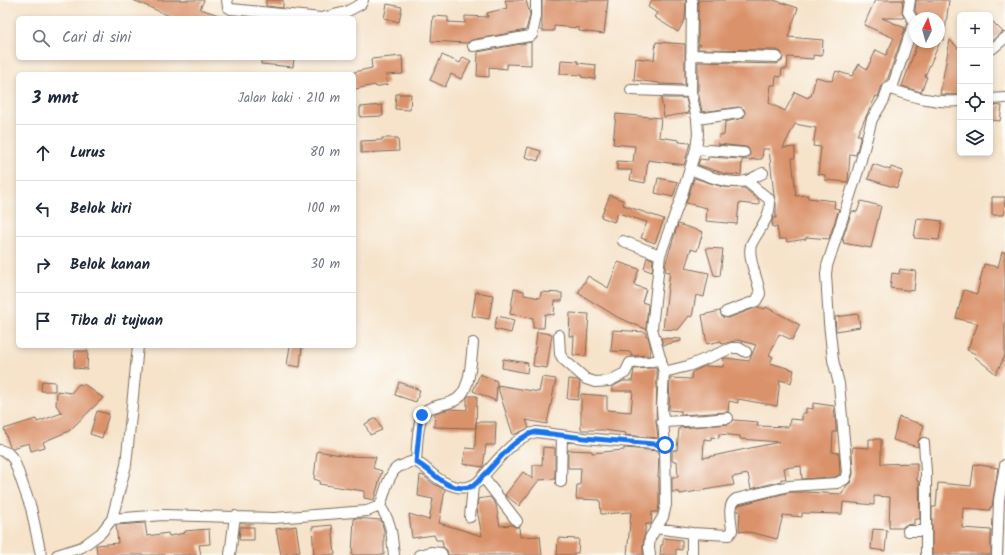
<!DOCTYPE html>
<html lang="id">
<meta charset="utf-8">
<style>
:root{--surface:#fff;--page:#f2f2f3;--text:#1f2937;--muted:#747a83;--line:#e0e1e3}
body{margin:0;font-family:Kalam,sans-serif;background:var(--page);color:var(--text)}
.controls{position:absolute;right:12px;top:12px;display:grid;overflow:hidden;border-radius:6px;box-shadow:0 2px 6px #0003}
.controls button{width:36px;height:36px;display:grid;place-items:center;padding:0;border:0;border-bottom:1px solid var(--line);background:var(--surface);color:var(--text);font:20px sans-serif}
.compass{position:absolute;left:909px;top:12px;width:36px;height:36px;border-radius:50%;background:var(--surface);box-shadow:0 2px 6px #0003;rotate:5deg}
.stop{position:absolute;width:12px;height:12px;margin:-9px;border:3px solid #1a73e8;border-radius:50%;background:#fff}
.stop.end{background:#1a73e8;border-color:#fff;box-shadow:0 1px 4px #0008}
.list{margin:0;padding:0;list-style:none}
h2{display:flex;justify-content:space-between;align-items:center;height:52px;margin:0;padding:0 16px;font-size:17px}
h2 small{font-size:13px;font-weight:400;color:var(--muted)}
.list li{display:grid;grid-template-columns:26px 1fr auto;gap:12px;align-items:center;box-sizing:border-box;height:56px;padding:0 16px;border-top:1px solid var(--line)}
.list b{display:block;font-size:15px;white-space:nowrap}
.list em{font-size:13px;font-style:normal;color:var(--muted)}
.icon{flex:none;width:22px;height:22px;fill:none;stroke:currentColor;stroke-width:2;stroke-linecap:round;stroke-linejoin:round}
.map{position:relative;flex:none;width:1005px;height:555px;overflow:hidden}
.search{position:absolute;background:var(--surface);box-shadow:0 2px 6px #0003;left:16px;top:16px;width:340px;height:44px;display:flex;align-items:center;gap:10px;box-sizing:border-box;padding:0 14px;border-radius:6px;color:var(--muted);font-size:15px}
.panel{position:absolute;background:var(--surface);box-shadow:0 2px 6px #0003;left:16px;top:72px;width:340px;height:276px;border-radius:6px}
.map>svg:first-child{display:block}
</style>
<div class="map">
<svg width="1005" height="555" viewBox="0 0 1005 555">
<rect width="100%" height="100%" fill="#fdfcf7"/>
<filter id="ink" filterUnits="userSpaceOnUse"><feTurbulence type="fractalNoise" baseFrequency=".025" numOctaves="2"/><feDisplacementMap in="SourceGraphic" scale="8" xChannelSelector="R" yChannelSelector="G"/><feConvolveMatrix kernelMatrix="1 2 1 2 8 2 1 2 1" color-interpolation-filters="sRGB"/></filter>
<filter id="wash" filterUnits="userSpaceOnUse"><feTurbulence type="fractalNoise" baseFrequency=".012" numOctaves="4" result="noise"/><feDisplacementMap in="SourceGraphic" scale="16" xChannelSelector="R" yChannelSelector="G"/><feGaussianBlur stdDeviation="0.9" result="paint"/><feColorMatrix in="noise" values="0 0 0 0 0 0 0 0 0 0 0 0 0 0 0 0 0 1.4 0 .05"/><feComposite in="paint" operator="in"/></filter>
<g filter="url(#wash)">
<rect width="100%" height="100%" fill="#f6e3ca"/>
<g id="blocks">
<!-- building -->
<path fill="#da926a" fill-rule="evenodd" d="M133,0H204L200,9L222,16V18H174Z
M266,0H283V8L266,6Z
M505,0H526L530,15L526,30L472,40L467,43L431,41L433,16L448,17V22L465,23V16L488,17L487,13L507,8Z
M542,0H608L604,34L579,31V28L554,26V31H542Z
M652,0H686L685,19L678,32L654,17L657,13L648,7Z
M698,0H774L798,8L788,37L823,40L822,56L813,55V59L788,57L787,69H782L781,77L776,76L775,85H771L769,103L785,111L795,92L808,98L809,96H811L816,77L832,81L836,71L852,76L859,64L867,69L876,50L886,55L894,38L864,25L875,0H903L902,11L904,18H882L905,28L888,78L882,85L878,97L876,96L857,135H861L856,155L850,154L848,182L825,180V175L818,174L821,147L813,146L816,128L795,124L783,148L795,147V158H792L796,196L808,195V198L835,201L834,208L839,209L829,239L806,237V239L787,242L786,239H779L777,227H773L772,221L773,218H776V204L774,195L769,149H763L762,159L742,160L741,175L726,174L698,165L700,159L708,160V157L744,159L749,157L750,153L748,148L745,147L718,144L719,135H724L725,122L743,118L745,115V112L744,109L738,107L702,112L698,91V62L777,64L782,61L783,57L781,52L777,50L698,49V45H701L698,43Z
M916,0H949L944,40H939V18H919L915,11Z
M387,4L402,7L399,22L384,18Z
M990,19L1003,32L990,42Z
M950,40L960,50V95L940,94Z
M531,42V65L507,64V69L489,67V77L477,76L478,52Z
M656,42L685,44V85L659,84V83L634,80L636,58L654,60Z
M918,42H940L925,76L927,77L921,92L902,86Z
M442,55L460,63L463,57L471,61L461,79L451,74L445,87L430,80Z
M402,56L403,74L385,75L388,84L376,87L375,85L355,89L354,72L372,68L371,59Z
M261,58H294L293,67L261,64Z
M561,60L578,61V63L596,65L595,79L581,77L582,75L560,74Z
M396,94H411L410,110L395,109Z
M661,98H686L689,113L664,117Z
M382,105L383,116L360,117V107Z
M990,105L1002,106L1000,121L990,120Z
M616,114L661,118L659,137L679,140V142L690,143L684,165L648,160L645,183L630,180L632,170H617V161L633,162L635,146L613,144Z
M382,138H398L399,151L361,153V141L382,140Z
M528,147L541,151L538,161L525,157Z
M873,164L890,170L891,167L903,171L897,188L868,179Z
M658,178L678,182L673,197L655,193Z
M694,178L723,187L744,188L759,200V205L739,203L737,224L706,221L707,208L686,203Z
M610,195L624,201L623,205L664,219L655,243L641,238L647,222L618,213L614,222L601,217Z
M992,197H1005L1004,215H992Z
M861,201L881,206L871,248L843,243L844,240H842L852,211L857,212Z
M917,218L942,221L939,240L914,238Z
M678,224L703,232L697,251L691,249L685,268L709,273L704,297L696,295L692,317L689,316L678,330L663,329L670,272L665,271L666,262Z
M706,248L723,249L720,276L714,275Z
M1002,252H1005V355L996,374L975,357L976,354L967,350L978,324L956,318L964,290L977,294L984,264L998,267Z
M647,257L653,259L652,272L644,269Z
M618,262L639,269L634,285L646,289L642,302L648,304L646,329L619,318L578,293L588,276L608,288Z
M900,269L916,271L914,291L890,288L892,273L899,274Z
M514,289L524,291V295L540,298L541,292L562,293V301H555L554,315L545,314L544,328H533V318L510,314Z
M476,292L493,295L489,319L472,316Z
M758,307L765,309L766,307L800,325L792,340L779,334L769,355L773,357L770,363L794,370L791,383L780,380L777,406L738,399V403L729,401L728,412L681,415V411L669,410L670,378L691,379L692,372L705,366L723,367L724,358H726L749,361L756,345L738,340L722,344L721,341L707,344L702,315L720,311L722,317L728,318Z
M570,313L589,314L586,356L573,355L574,336H569Z
M858,314L860,327L836,331L835,317Z
M497,316L514,320L511,333L494,329Z
M613,330L646,332V336H648L651,349L650,355L631,356V352L611,351Z
M537,332L552,334L547,368L533,366Z
M661,338L681,339V341L663,345Z
M290,346H302L300,367L287,365Z
M75,351H88L87,369L74,368Z
M503,359L528,363L527,373L502,368Z
M651,368H656L657,373L656,422L658,438L625,435L626,433L603,430H581V394L607,396V410L631,412L633,391H612V387L623,381H632L634,369Z
M480,374L497,381L496,401L473,391Z
M542,377L556,379L547,424L526,420L529,428L513,435L497,385L539,392Z
M569,379L577,380L580,382L578,400L567,399Z
M42,381L55,382V391H41Z
M399,382L420,390L416,402L395,395Z
M79,384L85,385L103,398L69,431L43,442L45,447L31,451L29,443L12,448L10,447L4,429L36,419L37,422L62,413L56,405L57,391L71,393Z
M468,396H477L476,428L434,427L435,413L449,409L467,410V398Z
M813,403L834,406L836,427V432H833L832,452L839,453L840,474L835,477L802,479L801,466L784,468L786,479H781V481L751,489L748,474L732,477L734,485L680,494L679,492H672V477H678L677,461H672V450H677L679,428L729,424L734,420L758,422L757,426L789,427L790,419L802,420V413H806V408L813,409ZM719,434L740,436V439L779,442L703,458L704,439L711,440V437L719,438Z
M97,411L109,414L102,438L90,434Z
M899,417L924,425L920,438L918,441V447L893,440Z
M376,418L382,430L370,435L365,424Z
M476,422H496L495,445H486L483,467L463,464L466,448L475,449Z
M869,439H881V464L917,463V481H919L920,519H914V524L905,525L902,528H889L890,497L874,496V505L843,502L842,514L802,513V517L783,515L777,539L754,533L739,531L740,511H737V507L739,505L790,492H804L842,494L847,485L850,483L853,474L852,453L853,447L869,448Z
M543,447L555,448V479L539,480L519,506L505,495L523,472L533,479V465H542Z
M624,448L659,451L658,477H659V504L658,512H652L651,524H646L643,546V555H627L631,512L601,514L600,500L576,499L577,485H580L581,468H568V450L592,451V453L624,450Z
M317,451L347,456L376,457L373,468L382,471L374,500L364,498V491L319,484L320,481L314,479Z
M974,464L998,468L992,507H990V510L963,508L962,528L991,530V555H932V507H936L938,483L971,486Z
M420,475L424,476L432,483L445,490L439,523L482,536L477,509L478,499L490,497L496,505L500,526L512,525L515,527H519L520,537L540,536L542,555H448L447,550L443,547L442,540H436L434,535L412,538L409,514L429,520L433,499L418,496Z
M354,518L381,520L384,531V555H352Z
M145,523L147,536L168,533L169,536L185,533V531L209,529L210,544L199,545L201,555H97L96,545L118,543L116,525Z
M332,525L335,555H314L312,527Z
M296,526L300,552L281,555L276,529Z
M240,527H254V540H239Z
M873,529L887,530L885,551L871,549Z
M558,538L579,539L578,553H574V555H557Z
M663,538L682,540V550L676,549V555H660L661,545H663Z"/>
</g>
</g>
<g filter="url(#ink)">
<use href="#blocks" fill-opacity="0" stroke="#7c6b5a" stroke-width="1"/>
<g fill="none" stroke-linecap="round" stroke-linejoin="round">
<defs>
<path id="minor" d="M227,0L228,7L231,9L321,18L346,12L361,4L363,0
M473,46L530,36L532,35L536,16V0
M992,49L1005,38
M691,55L777,57
M888,88C912,97 934,103 960,101
M631,90L691,92
M990,99L1005,98
M697,119L739,113
M696,149L744,153
M690,169C708,176 727,185 746,181C752,179 758,175 763,173
M623,241L660,255
M726,312L756,301L760,294C759,281 747,259 751,245C756,233 774,214 769,199L746,181
M559,335L560,354L563,359L586,379L595,382L609,381L625,373L630,363L649,362L661,359
M664,372L688,366L732,348H739L746,352
M662,422L706,420L728,418
M924,443L926,472V555
M0,450L8,453L14,460L31,508L41,555
M416,462C417,451 417,419 425,411C431,406 443,405 451,402C471,397 471,360 473,343
M483,477L517,521
M561,482L562,435
M380,506C393,526 391,532 394,555
M470,517L473,486
M112,519L126,465L138,346
M656,528L692,533L729,535L732,531C732,522 726,505 736,499L789,486L837,483L845,479L847,472L839,384L833,360L829,323L826,274L827,266L858,171L872,119L884,100L888,88L894,82L914,22L908,12L910,0
M908,531H925
M57,555L82,547L101,533L112,519L163,515L274,518L367,511L380,506C384,496 386,483 392,474C394,469 399,466 404,465C407,463 412,461 416,462C422,464 427,470 431,473C444,484 463,494 478,482C494,465 513,437 536,432L584,438L665,445
M230,555L235,516
M419,555L431,552L441,553L442,555
M650,555L649,547L650,538L663,517L666,505L665,445L662,408L664,372L652,328L660,255L681,198L696,149L698,134L697,119L691,92L692,0
M692,555V533
M997,555L999,500L1005,465"/>
</defs>
<!-- minor casing -->
<use href="#minor" stroke="#7c6b5a" stroke-width="12"/>
<!-- minor -->
<use href="#minor" stroke="#fff" stroke-width="10"/>
</g>
</g>
<g fill="none" stroke-linecap="round" stroke-linejoin="round" filter="url(#ink)">
<!-- route -->
<path stroke="#1a73e8" stroke-width="5" d="M422,415L420,423L416,462C436,473 447,494 473,486C493,470 510,438 536,432L584,438L665,445"/>
</g>
</svg>
<div class="controls">
<button>+</button>
<button>−</button>
<button><svg class="icon" aria-label="locate" viewBox="0 0 24 24"><circle cx="12" cy="12" r="6"/><path d="M12 2v4M12 18v4M2 12h4M18 12h4"/></svg></button>
<button><svg class="icon" aria-label="layers" viewBox="0 0 24 24"><path d="M12 4l9 5-9 5-9-5zM3 14l9 5 9-5"/></svg></button>
</div>
<svg class="compass" viewBox="-18 -18 36 36"><path d="M0-13l5 13h-10z" fill="#e53935"/><path d="M0 13l5-13h-10z" fill="#747a83"/></svg>
<div class="stop" style="left:665px;top:445px"></div>
<div class="stop end" style="left:422px;top:415px"></div>
<div class="search"><svg class="icon" aria-label="search" viewBox="0 0 24 24"><circle cx="10" cy="10" r="6"/><path d="M15 15l6 6"/></svg>Cari di sini</div>
<section class="panel">
<h2>3 mnt<small>Jalan kaki · 210 m</small></h2>
<ul class="list">
<li><svg class="icon" aria-label="ahead" viewBox="0 0 24 24"><path d="M12 20V5M6 11l6-6 6 6"/></svg><div><b>Lurus</b></div><em>80 m</em></li>
<li><svg class="icon" aria-label="left" viewBox="0 0 24 24"><path d="M17 20v-9H6M10 6l-5 5 5 5"/></svg><div><b>Belok kiri</b></div><em>100 m</em></li>
<li><svg class="icon" aria-label="right" viewBox="0 0 24 24"><path d="M7 20v-9h11M14 6l5 5-5 5"/></svg><div><b>Belok kanan</b></div><em>30 m</em></li>
<li><svg class="icon" aria-label="arrive" viewBox="0 0 24 24"><path d="M6 21V4h12l-3 4 3 4H6"/></svg><div><b>Tiba di tujuan</b></div></li>
</ul>
</section>
</div>
